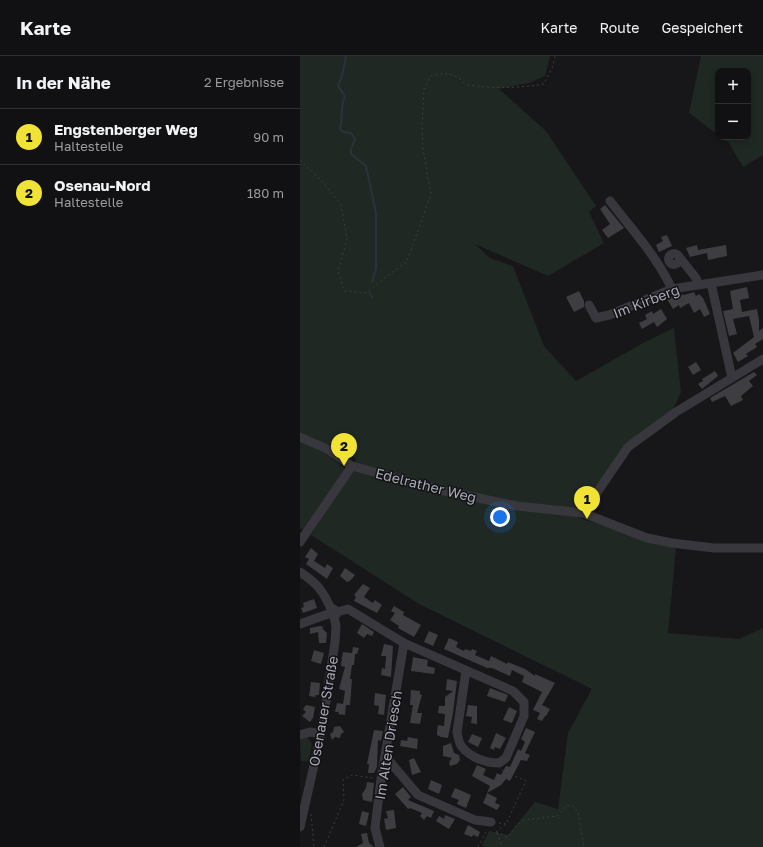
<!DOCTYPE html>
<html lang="de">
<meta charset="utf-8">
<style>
:root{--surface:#111012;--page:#1e1e20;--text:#f1f3f6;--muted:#9c9d9f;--line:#303032;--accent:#f0e336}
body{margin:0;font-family:"Golos Text",sans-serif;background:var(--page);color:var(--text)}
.controls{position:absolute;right:12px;top:12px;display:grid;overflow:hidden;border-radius:8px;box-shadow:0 2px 6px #0003}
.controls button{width:36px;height:36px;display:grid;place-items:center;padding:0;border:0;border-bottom:1px solid var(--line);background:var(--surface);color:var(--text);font:20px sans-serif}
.you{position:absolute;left:200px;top:461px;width:14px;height:14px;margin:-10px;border:3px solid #fff;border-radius:50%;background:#1a73e8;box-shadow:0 0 0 6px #1a73e833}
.badge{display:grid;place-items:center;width:26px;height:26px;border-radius:50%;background:var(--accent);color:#111;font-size:13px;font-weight:700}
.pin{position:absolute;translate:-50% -33px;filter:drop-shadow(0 1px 2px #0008)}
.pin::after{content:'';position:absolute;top:21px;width:14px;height:12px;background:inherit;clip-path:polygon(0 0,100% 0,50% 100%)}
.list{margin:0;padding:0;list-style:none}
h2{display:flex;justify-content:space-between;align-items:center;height:52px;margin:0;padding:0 16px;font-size:17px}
h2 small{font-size:13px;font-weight:400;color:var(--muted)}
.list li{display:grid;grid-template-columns:26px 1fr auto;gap:12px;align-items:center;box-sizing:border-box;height:56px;padding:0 16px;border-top:1px solid var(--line)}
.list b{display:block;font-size:15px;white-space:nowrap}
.list p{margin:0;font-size:13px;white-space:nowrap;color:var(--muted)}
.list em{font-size:13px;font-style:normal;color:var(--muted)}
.map{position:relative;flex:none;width:463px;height:791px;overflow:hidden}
header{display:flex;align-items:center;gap:24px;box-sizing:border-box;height:56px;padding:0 20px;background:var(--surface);border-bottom:1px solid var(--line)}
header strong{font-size:19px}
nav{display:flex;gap:22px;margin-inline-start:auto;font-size:14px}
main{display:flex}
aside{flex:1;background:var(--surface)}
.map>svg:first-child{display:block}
</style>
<header>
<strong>Karte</strong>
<nav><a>Karte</a><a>Route</a><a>Gespeichert</a></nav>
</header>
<main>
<aside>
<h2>In der Nähe<small>2 Ergebnisse</small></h2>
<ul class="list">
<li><span class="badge">1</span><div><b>Engstenberger Weg</b><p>Haltestelle</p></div><em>90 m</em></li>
<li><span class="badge">2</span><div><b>Osenau-Nord</b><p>Haltestelle</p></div><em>180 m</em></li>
</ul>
</aside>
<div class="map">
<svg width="463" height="791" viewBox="0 0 463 791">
<rect width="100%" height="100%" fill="#171618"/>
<!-- green -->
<path fill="#202823" d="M0,0H250L245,20L229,27L199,33L246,75L296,150L289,156L304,187L248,220L175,188L190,202L213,210L244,290L276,325L345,286L374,272L381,336L373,354L302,422L276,461L376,492L368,577L439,583L463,572V791H185L182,789L189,775L208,779L235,746L258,753L268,677L292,633L119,548L11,479L53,413L56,403L35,387L32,391L0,377Z
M401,0H463V99L443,111L429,87L421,81H448V15H418V79L389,57Z
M0,384L25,397L48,415L6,475L0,472Z
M7,681L12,687L9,705H1L0,684Z"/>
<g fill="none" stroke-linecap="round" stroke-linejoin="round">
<!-- stream -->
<path stroke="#2c313c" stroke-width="2" d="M46,0L42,20L38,30L45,40C40,51 43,61 40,73L43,76L51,77L55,83L51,93V98L66,110L76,157V213L72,226
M70,237L72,242"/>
</g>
<!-- building -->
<path fill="#3e3d42" d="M305,149L324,172L308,182L302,174L310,168L300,153Z
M367,179L372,190L359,196L356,189L363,185L361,181Z
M397,189L398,194L426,189L427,200L408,204L407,197L390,201L386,192Z
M447,231L449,242L440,244L442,256L457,253L459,264V275L463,272V283L455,288L457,291L446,298L448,300L438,306L433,297L454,281L449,260L433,263L437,278L429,280L423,255L433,253L430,235Z
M279,235L284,245V251L274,256L266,241Z
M394,236L396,240L399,238L403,242L410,258L404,261L400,253L394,257L389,247L380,252L379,249L373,253L367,243L377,238L384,239Z
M361,253L367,263L357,271L354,266L342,273L339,267L347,263L345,259L352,255L353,258Z
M396,306L401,314L393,319L388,311Z
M415,315L418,320L402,333L398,328L403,325L402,323Z
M454,316L457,319L449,325L453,330L441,340L443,344L431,350L425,340L412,346L410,342Z
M11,492L18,498L14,505L25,512L27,508L33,512L27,523L6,508L9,503L5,501Z
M45,512L55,519L50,525L47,526L40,520Z
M63,528L70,532L64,541L73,547L75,544L82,549L77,557L54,545L56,541L54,539Z
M14,543L17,552L3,557L1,552L4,551L3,547Z
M94,550L104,556L103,559L121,569L114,581L98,572L99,570L90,564L95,557L91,555Z
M62,568L74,576L72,580L67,578L64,582L57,577Z
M20,570L24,571L22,572L27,577L26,587H19L18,576L10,578V572Z
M129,575L138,579L133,590L124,586Z
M149,582L158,586L156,591L164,595L165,593L171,595L172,593L177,595L175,599L189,605L191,600L207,608L208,606L225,613L235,620V618L255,627L242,649L250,653L246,660H245L242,665L237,663L240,657L233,654L242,636L222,626L224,620L212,614L210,620L192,612H187L144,593Z
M84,588L93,590L91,621L81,619L82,612L85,613L86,602V600H81Z
M53,591L59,592L57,598H55L54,609H52L50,623H52L50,649H46L45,659L38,658L39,656H35L37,647L43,648L45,635L39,633L45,611L41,610L42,601L43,596L52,597Z
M14,594L24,597L21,608L11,605Z
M113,601L128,604L127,610L135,612L134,618L111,615Z
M147,623L157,625L153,657L148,682L141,681L137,679V676L138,669L144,670L145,658L138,657L139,650H145V641L153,635L146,634Z
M11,626L20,627L19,639H16L15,641L9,640Z
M190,632L208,639L205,646L187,640Z
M111,634L120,635V638L122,639L117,657H122L120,668L110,667L113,649H110Z
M75,637L86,639L84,659L78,658L79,650L74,649Z
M6,649L15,651L13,662L10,666L2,660L6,656L3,653Z
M168,649L177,650V668L171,667L172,661L166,660Z
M209,651L217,655L212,667L203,664Z
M40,670L44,676L41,678L40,682L35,681L32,684L30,678L33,676L34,671Z
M226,672L235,676L225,697L230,699L227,705L221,704L210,725L206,723L201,729L187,737L197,742L195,747L200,749L197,754L183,747L190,730L172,720L177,709L186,713L183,719L194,724L197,717L201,719L206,710L210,711L218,693L221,695L225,686L221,683Z
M74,674L83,675L81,685L78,684L77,711L74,717H68L69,708H67Z
M196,677L206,682L200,693L195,691L194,694L190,692Z
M172,678L182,682L178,691L168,686Z
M108,681L118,683L117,693L100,690L101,684L107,685Z
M151,687L154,697L159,699L160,704L157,708L150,710L149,706L152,702L143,700V690Z
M114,702L121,716L112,719L109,704Z
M131,724L142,729L139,738L128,733Z
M67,726L74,727L72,746L63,744L62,738L66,732Z
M103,731L111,741L108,744L134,755L131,762L127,760L124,764L120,760L122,757L110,752L108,753L95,738Z
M155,732L171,739L166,752L157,748L159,744L151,741Z
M94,754L96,772L86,774L84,763L88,762L86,755Z
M62,755L69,757L66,770L59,768Z
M145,759L155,763L149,773L136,765L139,760L144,763Z
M168,769L180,776L178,781L173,779L172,781L164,778Z
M67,777L69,787L74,791H56L63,787L61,778Z"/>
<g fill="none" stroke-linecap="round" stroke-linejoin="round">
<!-- path -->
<path stroke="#3d3d44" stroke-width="1" stroke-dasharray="2 3" stroke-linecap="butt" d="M0,104L22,125L41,149L47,183L38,215L44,235L66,237L107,205L131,138L123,93L122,70L124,33L131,20C141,17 150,16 160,23C163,26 166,29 170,29C196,33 219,32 244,28L253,10L255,0
M11,758L14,791
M199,767L206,768
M196,776L208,781L217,769L224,764L258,760L266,750L272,749L278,756L284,791
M196,776L206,768L226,725L202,714
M197,777L202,791
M24,791L44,744L43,724L52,719L73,722
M178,791L187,774"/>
<!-- minor -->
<path stroke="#38373d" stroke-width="9" d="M310,145C332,173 357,201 372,233
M368.5 203a5.5 5.5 0 1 1 11 0a5.5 5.5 0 1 1-11 0Z
M380,202L396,222L398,228
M289,249L296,262L309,259L372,233L411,227
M432,322L411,227L463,219
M0,381L27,393L52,410L140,434L217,450L283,457L347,482L372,487L414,492H463
M283,457L328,391L376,356L463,303
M0,486L52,410
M0,516C17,527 23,535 31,553H34L37,557L34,561L36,570L35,586L21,678L0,771
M37,556L48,553L104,587L213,635L224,646V660L206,702L199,707C186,707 171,702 162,691C159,688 158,681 157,676L166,615
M0,568L28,558
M0,679L10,676L21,678
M86,701L118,739L175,764L191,766
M80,791L75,772L81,723L104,587"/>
</g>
<g text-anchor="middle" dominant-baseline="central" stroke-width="3" stroke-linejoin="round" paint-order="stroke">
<!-- street labels -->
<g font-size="14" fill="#a8a9b8" stroke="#121113">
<text transform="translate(346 245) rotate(-21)">Im Kirberg</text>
<text transform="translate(126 429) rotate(14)">Edelrather Weg</text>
<text transform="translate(23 655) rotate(-80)">Osenauer Straße</text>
<text transform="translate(88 689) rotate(-81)">Im Alten Driesch</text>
</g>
</g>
</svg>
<div class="controls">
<button>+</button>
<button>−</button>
</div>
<div class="you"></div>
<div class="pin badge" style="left:287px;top:463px">1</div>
<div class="pin badge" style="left:44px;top:410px">2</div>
</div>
</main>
